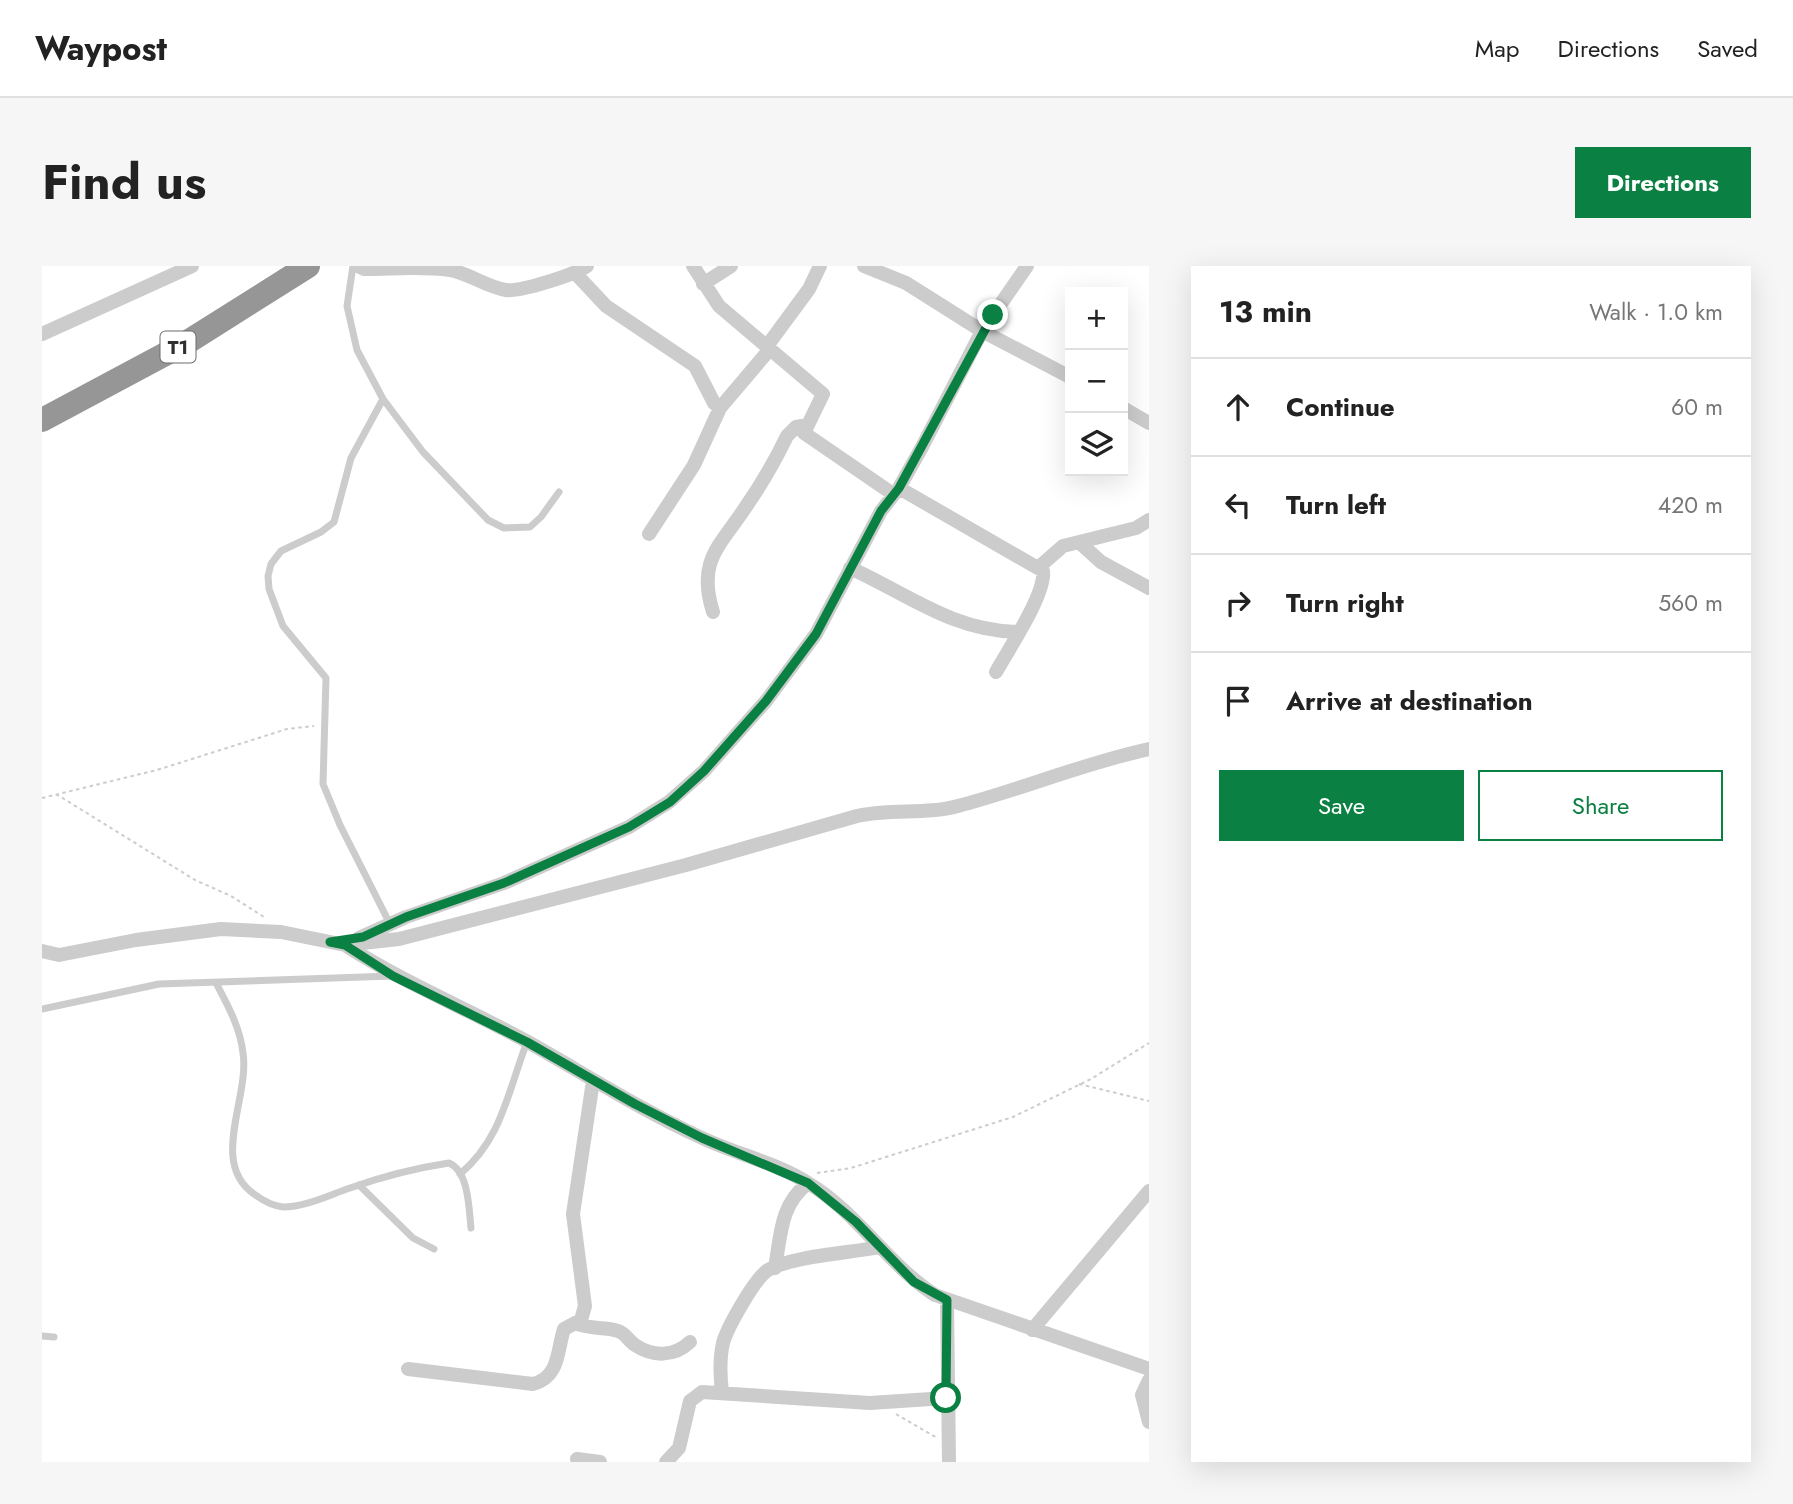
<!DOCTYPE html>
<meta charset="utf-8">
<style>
:root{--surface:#fff;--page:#f6f6f6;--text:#222;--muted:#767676;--line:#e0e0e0;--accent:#0b8043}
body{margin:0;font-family:Jost,sans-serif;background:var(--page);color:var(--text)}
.controls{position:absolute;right:21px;top:21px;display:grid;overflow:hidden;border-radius:0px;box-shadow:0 7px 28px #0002}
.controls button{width:63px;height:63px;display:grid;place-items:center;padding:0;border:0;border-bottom:2px solid var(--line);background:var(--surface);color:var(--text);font:35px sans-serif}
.stop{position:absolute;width:21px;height:21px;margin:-16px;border:5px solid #0b8043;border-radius:50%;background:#fff}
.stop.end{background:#0b8043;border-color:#fff;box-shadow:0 2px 7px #0008}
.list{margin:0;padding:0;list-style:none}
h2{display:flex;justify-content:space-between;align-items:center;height:91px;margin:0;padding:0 28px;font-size:30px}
h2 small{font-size:23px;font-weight:400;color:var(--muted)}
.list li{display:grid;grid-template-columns:46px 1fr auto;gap:21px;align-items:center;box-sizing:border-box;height:98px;padding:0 28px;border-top:2px solid var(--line)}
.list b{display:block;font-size:26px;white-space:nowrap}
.list em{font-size:23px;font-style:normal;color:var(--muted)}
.actions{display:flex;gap:14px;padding:21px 28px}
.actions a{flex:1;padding:16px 0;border:2px solid var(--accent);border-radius:0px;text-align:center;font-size:24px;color:var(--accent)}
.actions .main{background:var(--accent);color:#fff}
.icon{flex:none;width:38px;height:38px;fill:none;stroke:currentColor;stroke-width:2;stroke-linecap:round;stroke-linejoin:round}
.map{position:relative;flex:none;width:1107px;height:1196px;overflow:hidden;border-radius:0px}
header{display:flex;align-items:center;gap:42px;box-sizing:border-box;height:98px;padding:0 35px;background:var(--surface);border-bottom:2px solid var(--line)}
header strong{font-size:33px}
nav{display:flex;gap:38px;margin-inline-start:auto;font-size:24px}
.intro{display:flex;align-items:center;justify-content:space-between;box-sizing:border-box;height:168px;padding:0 42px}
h1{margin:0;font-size:49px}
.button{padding:18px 32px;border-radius:0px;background:var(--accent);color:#fff;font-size:24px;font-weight:700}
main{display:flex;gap:42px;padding:0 42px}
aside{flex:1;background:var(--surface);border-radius:0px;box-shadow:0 7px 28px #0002}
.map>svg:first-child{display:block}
</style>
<header>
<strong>Waypost</strong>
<nav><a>Map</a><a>Directions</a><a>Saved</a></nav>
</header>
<div class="intro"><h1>Find us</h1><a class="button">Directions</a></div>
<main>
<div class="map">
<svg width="1107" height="1196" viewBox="0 0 1107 1196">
<rect width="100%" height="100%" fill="#fff"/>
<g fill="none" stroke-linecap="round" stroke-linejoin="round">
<!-- path -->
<path stroke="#ccc" stroke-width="2" stroke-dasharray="3.5 3.5" stroke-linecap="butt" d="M14,528L153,614L189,630L222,651
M0,532L115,504L245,463L272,460
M1037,818L1107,835
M775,907L809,902L971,851L1049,813L1107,777
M854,1148L895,1172"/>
<!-- lane -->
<path stroke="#ccc" stroke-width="7" d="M311,0L305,40L315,84L341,133L381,186L446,254L462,262L488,261L499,251L517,226
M341,133L309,192L292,256L279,266L239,285L229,298L226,310L227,323L241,360L284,412L281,518L298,559L348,658
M174,717C186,740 198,761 201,787C208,831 167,897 212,928C220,934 231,940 241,941C264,941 287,929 308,922C339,911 374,902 407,897C427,905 427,944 429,962
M0,743L117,718L350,710
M418,908C460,873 466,825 485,776
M317,919L371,972L392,983
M0,1070L12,1071"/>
<!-- street -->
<path stroke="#ccc" stroke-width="14" d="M316,0L322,3C351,3 379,0 408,4C427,7 444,21 464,24C478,26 532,9 545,0
M651,0L677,40L781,128L762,167L851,228
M822,0L864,17L940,65L1028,111
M534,8L564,40L653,100L672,137L678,142L728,83
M661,18L689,0
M0,68L150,0
M725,80L767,23L778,0
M1081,142L1107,157
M857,222L1001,305C1004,328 966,384 954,406
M607,268L652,199L678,142
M1038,277L1059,296L1107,322
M997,301L1021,280L1094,262L1107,254
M808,302C866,328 909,364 975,366
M671,346C655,295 677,281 703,242C719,219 733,195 745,170L754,161L766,159
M317,672L364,651L462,617L587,561L627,536L662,505L724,435L774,368L839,245L857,222L880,181L940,65L985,0
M303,679C362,717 426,743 486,776C543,808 599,844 658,871C693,888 733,896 766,917C815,946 845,998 893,1029L1107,1103
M0,685L17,689L94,674L179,663L239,666L303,679L357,673L644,599L815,550C849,542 884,549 916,540C981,523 1042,497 1107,483
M733,1002C739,968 738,939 766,917
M905,1034L907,1196
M533,1057C548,1064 562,1060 576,1065C583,1067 587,1075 593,1079C611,1091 632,1091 648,1076
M990,1064L1107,925
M366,1103L491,1118C518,1111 515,1084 522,1063L539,1054L543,1040L531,948L551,815
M1107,1114L1100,1129L1107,1156
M680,1126C678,1109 677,1094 681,1077C685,1062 713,1012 726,1004C750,990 808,987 838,981
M535,1193L558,1196
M624,1196L637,1182L648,1135L660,1126L828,1137L904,1132"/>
<!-- highway -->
<path stroke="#969696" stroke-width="24" d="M0,154L144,77L266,0"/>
</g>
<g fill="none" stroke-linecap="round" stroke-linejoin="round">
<!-- route -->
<path stroke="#0b8043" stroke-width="9" d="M904,1132L905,1034L872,1016L814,956L766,917L660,872L593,838L485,776L351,710L303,679L288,676L321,671L364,651L462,617L587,561L628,536L662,505L724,435L774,368L839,245L857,222L951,49"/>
</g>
<g text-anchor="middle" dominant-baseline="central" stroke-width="7" stroke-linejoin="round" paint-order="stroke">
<!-- shield labels -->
<rect fill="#fff" stroke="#6d6d6d" stroke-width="2" x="118.5" y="65.5" width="35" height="31" rx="5"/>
<g font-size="19" font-weight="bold" fill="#2f2f2f">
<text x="136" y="81">T1</text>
</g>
</g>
</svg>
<div class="controls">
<button>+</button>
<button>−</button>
<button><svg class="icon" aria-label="layers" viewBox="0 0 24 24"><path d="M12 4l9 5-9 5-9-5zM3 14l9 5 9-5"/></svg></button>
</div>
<div class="stop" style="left:904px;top:1132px"></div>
<div class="stop end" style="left:951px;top:49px"></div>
</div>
<aside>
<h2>13 min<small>Walk · 1.0 km</small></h2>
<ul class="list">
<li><svg class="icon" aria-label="ahead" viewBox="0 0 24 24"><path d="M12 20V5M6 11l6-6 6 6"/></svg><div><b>Continue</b></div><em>60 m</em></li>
<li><svg class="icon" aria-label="left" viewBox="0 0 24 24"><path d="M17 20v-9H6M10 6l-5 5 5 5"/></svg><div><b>Turn left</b></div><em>420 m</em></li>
<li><svg class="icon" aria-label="right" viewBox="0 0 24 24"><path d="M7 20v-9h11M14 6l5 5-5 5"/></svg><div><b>Turn right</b></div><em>560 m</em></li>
<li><svg class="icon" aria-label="arrive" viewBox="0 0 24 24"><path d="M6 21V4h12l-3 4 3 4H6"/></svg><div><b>Arrive at destination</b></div></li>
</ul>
<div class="actions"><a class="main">Save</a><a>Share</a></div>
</aside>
</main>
